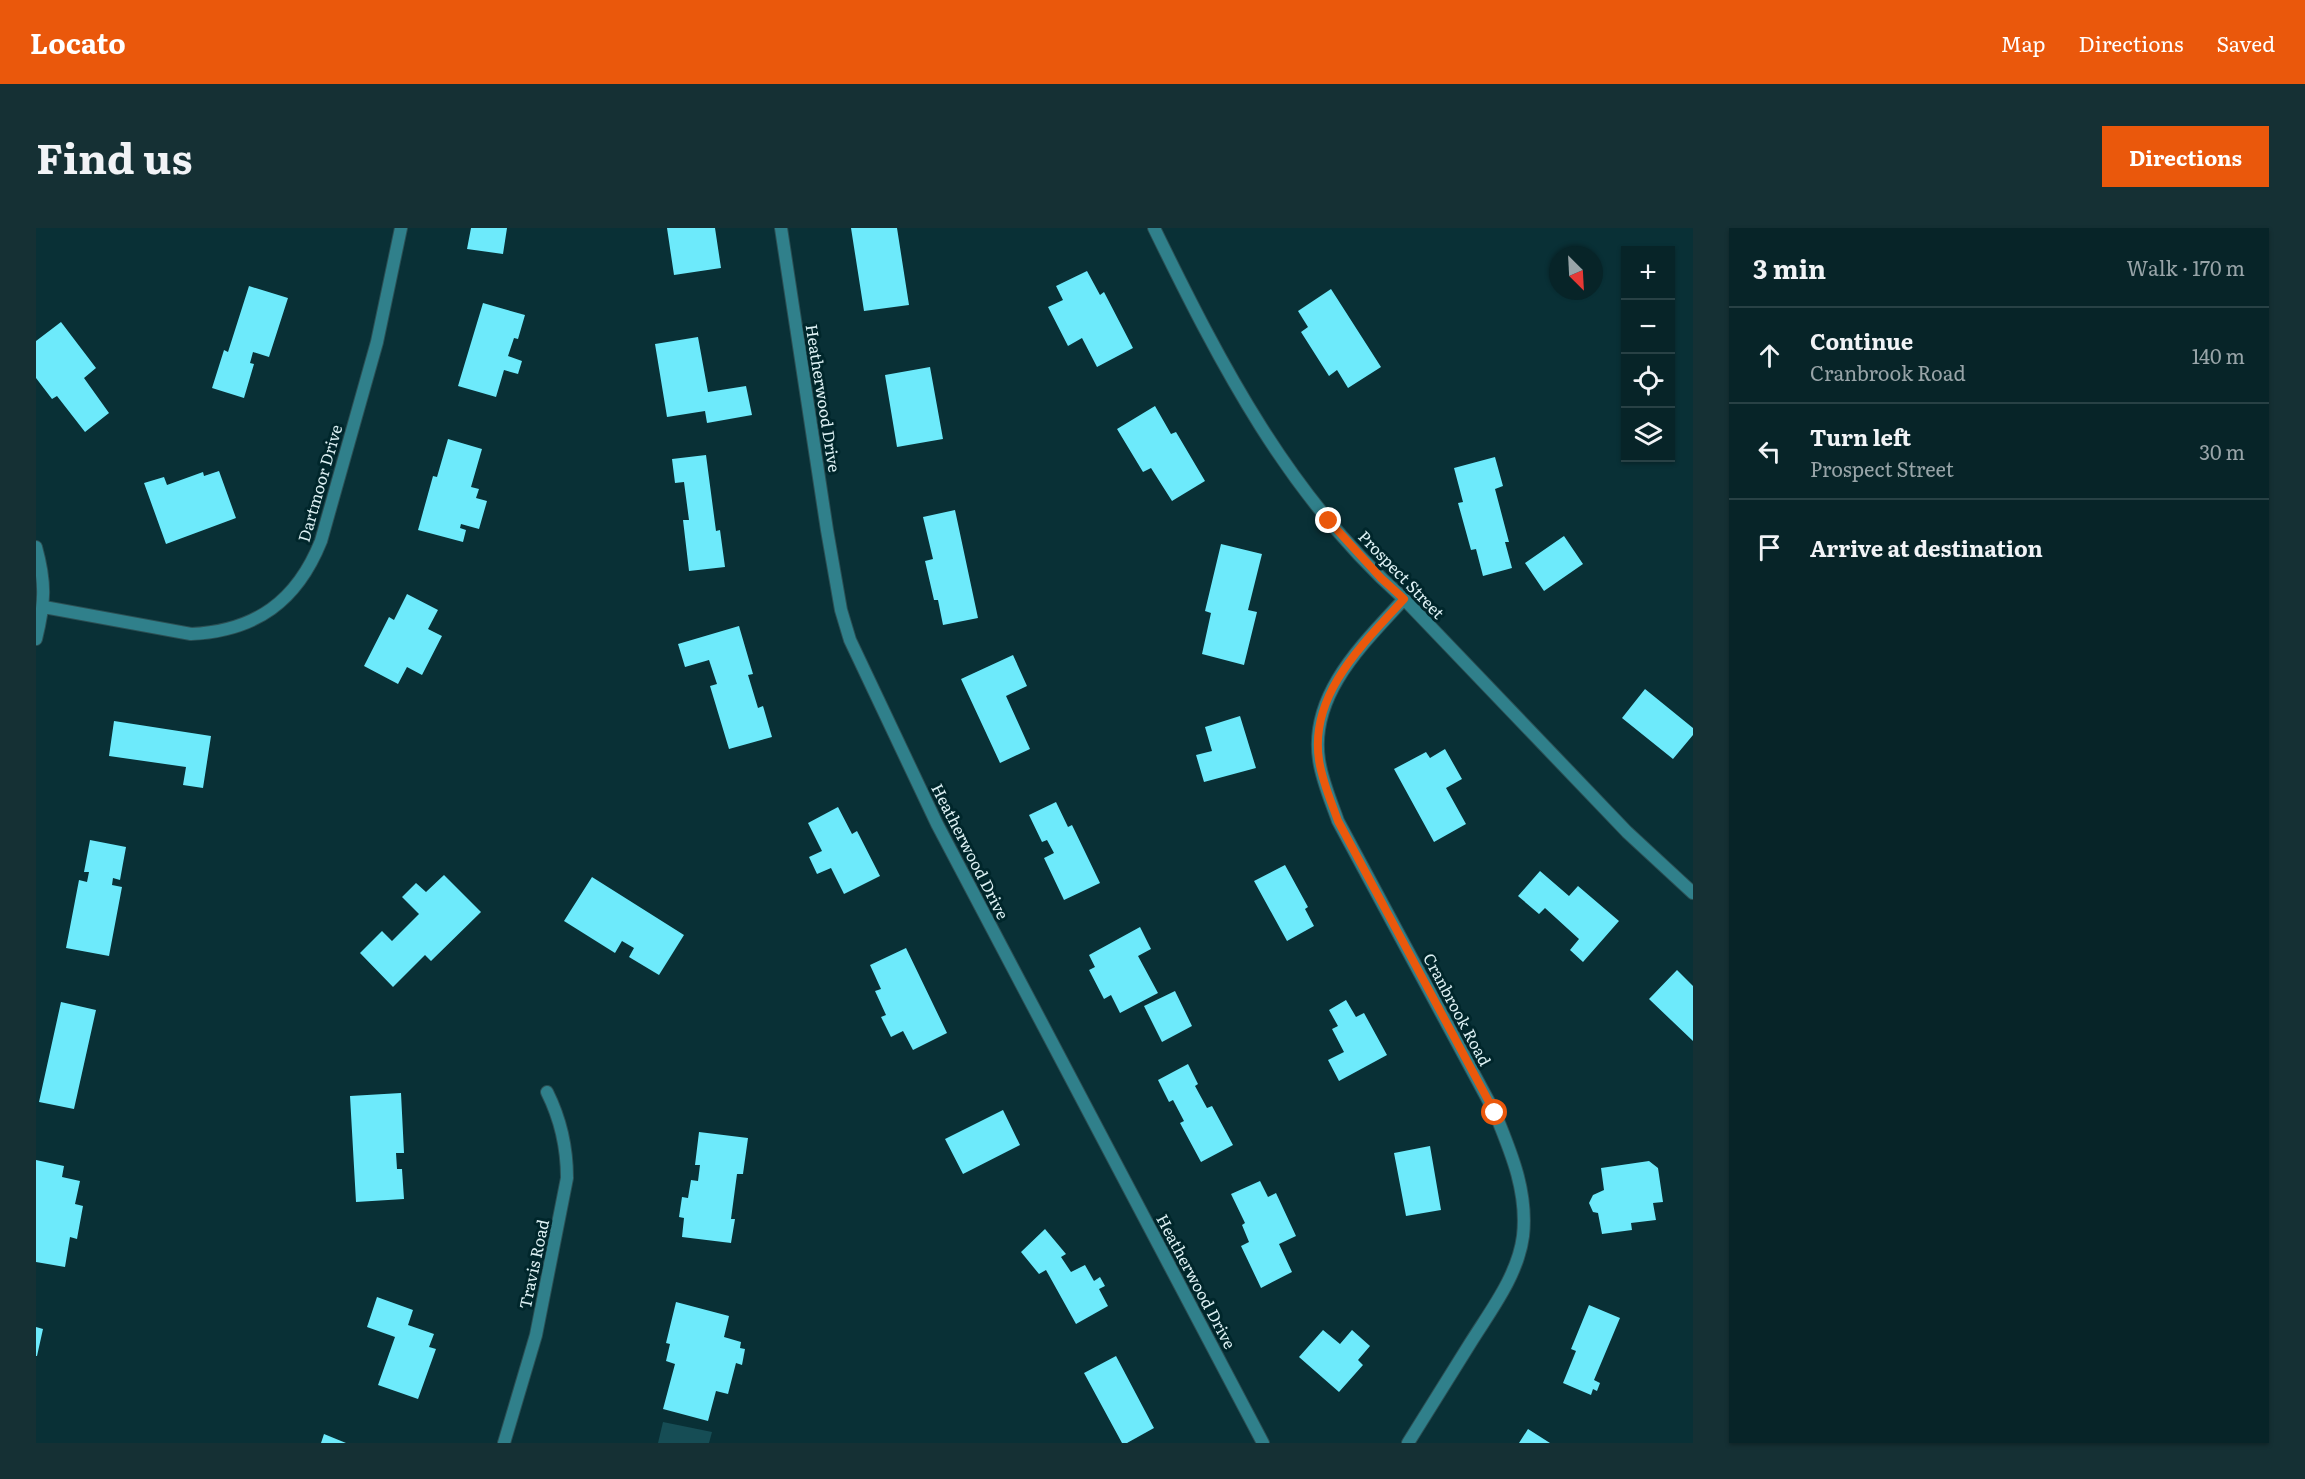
<!DOCTYPE html>
<meta charset="utf-8">
<style>
:root{--surface:#072428;--page:#153034;--text:#f1f3f6;--muted:#98a4a8;--line:#284145;--accent:#ea580c}
body{margin:0;font-family:Literata,serif;background:var(--page);color:var(--text)}
.controls{position:absolute;right:18px;top:18px;display:grid;overflow:hidden;border-radius:0px;box-shadow:0 2px 4px #0004}
.controls button{width:54px;height:54px;display:grid;place-items:center;padding:0;border:0;border-bottom:2px solid var(--line);background:var(--surface);color:var(--text);font:30px sans-serif}
.compass{position:absolute;left:1513px;top:18px;width:54px;height:54px;border-radius:50%;background:var(--surface);box-shadow:0 2px 4px #0004;rotate:156deg}
.stop{position:absolute;width:18px;height:18px;margin:-14px;border:4px solid #ea580c;border-radius:50%;background:#fff}
.stop.end{background:#ea580c;border-color:#fff;box-shadow:0 2px 6px #0008}
.list{margin:0;padding:0;list-style:none}
h2{display:flex;justify-content:space-between;align-items:center;height:78px;margin:0;padding:0 24px;font-size:26px}
h2 small{font-size:20px;font-weight:400;color:var(--muted)}
.list li{display:grid;grid-template-columns:39px 1fr auto;gap:18px;align-items:center;box-sizing:border-box;height:96px;padding:0 24px;border-top:2px solid var(--line)}
.list b{display:block;font-size:22px;white-space:nowrap}
.list p{margin:0;font-size:20px;white-space:nowrap;color:var(--muted)}
.list em{font-size:20px;font-style:normal;color:var(--muted)}
.icon{flex:none;width:33px;height:33px;fill:none;stroke:currentColor;stroke-width:2;stroke-linecap:round;stroke-linejoin:round}
.map{position:relative;flex:none;width:1657px;height:1215px;overflow:hidden;border-radius:0px}
header{display:flex;align-items:center;gap:36px;box-sizing:border-box;height:84px;padding:0 30px;background:var(--accent);color:#fff}
header strong{font-size:28px}
nav{display:flex;gap:33px;margin-inline-start:auto;font-size:21px}
.intro{display:flex;align-items:center;justify-content:space-between;box-sizing:border-box;height:144px;padding:0 36px}
h1{margin:0;font-size:42px}
.button{padding:15px 27px;border-radius:0px;background:var(--accent);color:#fff;font-size:21px;font-weight:700}
main{display:flex;gap:36px;padding:0 36px}
aside{flex:1;background:var(--surface);border-radius:0px;box-shadow:0 2px 4px #0004}
.map>svg:first-child{display:block}
</style>
<header>
<strong>Locato</strong>
<nav><a>Map</a><a>Directions</a><a>Saved</a></nav>
</header>
<div class="intro"><h1>Find us</h1><a class="button">Directions</a></div>
<main>
<div class="map">
<svg width="1657" height="1215" viewBox="0 0 1657 1215">
<rect width="100%" height="100%" fill="#093036"/>
<!-- green -->
<path fill="#164d55" d="M627,1194L676,1204L673,1215H622Z"/>
<!-- building -->
<path fill="#6deafb" d="M435,0H471L467,26L431,21Z
M631,0H679L685,40L638,47Z
M815,0H861L873,77L828,83Z
M1051,43L1064,67L1068,64L1097,120L1061,139L1046,110L1032,118L1012,79L1027,72L1020,58Z
M213,58L252,70L233,129L217,124L214,135L218,136L208,170L176,160L188,122L192,124Z
M1295,61L1345,139L1312,160L1301,142L1293,148L1265,104L1272,99L1262,83Z
M447,75L489,87L482,111L478,110L472,128L486,133L482,146L468,142L460,169L422,158Z
M25,94L60,140L48,150L73,185L49,204L21,168L16,171L0,150V113Z
M662,109L672,164L710,158L716,187L671,195L669,183L631,189L619,116Z
M894,139L907,211L861,219L849,147Z
M1119,178L1135,206L1140,204L1169,253L1136,273L1115,240L1107,244L1081,201Z
M412,211L446,221L435,259L443,261L440,270L451,273L443,301L425,296L424,300L430,302L427,314L382,302L397,248L401,249Z
M670,227L680,303L684,302L689,339L653,343L647,292H653L648,254L639,255L636,231Z
M1459,229L1467,258L1459,261L1473,314H1469L1476,340L1447,348L1440,321L1435,322L1422,275L1427,274L1418,240Z
M183,243L200,290L130,316L108,255L128,249L131,257L167,244L168,248Z
M919,282L942,390L907,397L902,372H898L889,333L897,331L887,289Z
M1528,308L1547,336L1508,363L1489,335Z
M1185,316L1226,326L1212,382L1221,384L1208,437L1166,426L1175,385L1169,383Z
M371,366L402,382L392,401L406,408L386,447L371,439L362,456L328,438L353,389L358,392Z
M703,398L717,446L712,447L722,480L727,478L736,509L693,521L674,458L681,456L673,432L649,439L642,416Z
M977,427L991,458L970,468L994,521L964,535L925,451Z
M1609,461L1657,500V507L1637,531L1586,490Z
M1204,488L1220,540L1168,554L1160,527L1176,523L1169,499Z
M78,493L175,508L167,560L147,557L150,539L73,528Z
M1409,521L1426,551L1410,560L1430,596L1398,614L1358,541L1390,524L1394,530Z
M1020,574L1032,599L1036,597L1064,655L1028,672L1008,630L1018,625L1011,612L1006,614L993,587Z
M802,579L816,606L821,603L844,648L808,666L795,640L781,646L773,629L786,623L772,595Z
M54,612L90,619L84,652L77,650L76,657L86,659L73,728L30,720L43,652L51,654L53,644H48Z
M1249,637L1272,679L1269,681L1278,698L1251,713L1218,653Z
M1504,643L1533,668L1542,658L1583,693L1547,734L1534,722L1543,711L1509,680L1503,686L1482,668Z
M408,647L445,684L395,733L389,727L357,759L324,725L346,703L356,713L383,686L366,669L380,655L390,664Z
M556,649L648,707L623,747L593,729L598,720L586,713L579,725L528,693Z
M1104,699L1115,721L1102,728L1122,765L1084,785L1075,767L1068,771L1053,742L1059,739L1053,727Z
M870,720L911,805L877,822L867,803L855,809L845,789L850,787L839,763L845,761L834,737Z
M1641,742L1657,758V813L1613,771Z
M1139,763L1156,798L1126,814L1108,778Z
M1310,772L1320,789L1328,785L1351,827L1303,853L1292,832L1308,824L1296,801L1302,798L1293,782Z
M25,774L60,782L38,881L3,874Z
M1152,836L1162,856L1159,858L1171,880L1176,878L1197,917L1165,934L1144,895L1148,893L1137,872L1133,874L1122,852Z
M365,865L368,925H360L361,941H366L368,971L320,974L314,868Z
M967,882L984,917L927,946L909,911Z
M663,904L712,910L707,946H701L695,991H699L695,1015L646,1009L648,990L643,989L646,969L652,970L655,952L662,953L664,937H659Z
M1394,918L1405,982L1370,988L1358,925Z
M0,932L28,938L26,949L44,953L39,976L47,978L41,1011L34,1009L29,1039L0,1034Z
M1613,933L1622,940L1627,974L1617,975L1620,992L1595,995L1596,1002L1566,1006L1562,985L1557,984L1553,975L1557,967L1568,962L1565,940Z
M1224,953L1232,969L1240,965L1260,1008L1243,1016L1256,1044L1225,1060L1205,1018L1213,1014L1206,997L1209,995L1195,966Z
M1009,1001L1030,1026L1025,1029L1035,1044L1049,1037L1058,1053L1064,1049L1069,1058L1063,1061L1072,1078L1040,1096L1010,1042L1003,1046L985,1024Z
M341,1069L377,1082L372,1097L398,1106L393,1119L400,1121L382,1171L342,1157L359,1109L331,1099Z
M640,1074L693,1088L688,1109L705,1114L704,1120L709,1121L706,1137L700,1135L692,1166L680,1163L672,1193L627,1181L639,1136L630,1133L634,1116L630,1115Z
M1553,1077L1584,1090L1558,1152L1564,1155L1561,1163L1557,1161L1555,1167L1527,1155L1540,1123L1535,1121Z
M0,1099L7,1101L1,1128H0Z
M1287,1102L1304,1116L1316,1102L1334,1118L1322,1132L1327,1137L1303,1164L1263,1129Z
M1080,1128L1118,1200L1091,1215H1086L1048,1145Z
M1492,1201L1514,1215H1483Z
M288,1206L310,1215H285Z"/>
<g fill="none" stroke-linecap="round" stroke-linejoin="round">
<defs>
<path id="street" d="M745,0L791,302L805,382L814,412L901,596L1227,1215
M1118,0C1185,137 1252,268 1368,371L1591,604L1657,665
M0,319C10,355 9,375 0,411
M1368,371C1328,415 1273,466 1283,532C1286,553 1295,573 1302,593L1459,885C1475,924 1492,964 1487,1008C1482,1047 1455,1082 1435,1114C1414,1148 1393,1181 1372,1215
M8,379L155,406C220,403 261,373 285,313L341,114L365,0
M468,1215L500,1107L531,950C531,919 525,892 511,864"/>
</defs>
<!-- street casing -->
<use href="#street" stroke="#2b4f54" stroke-width="14"/>
<!-- street -->
<use href="#street" stroke="#30808b" stroke-width="12"/>
</g>
<g fill="none" stroke-linecap="round" stroke-linejoin="round">
<!-- route -->
<path stroke="#ea580c" stroke-width="8" d="M1293,293L1345,350L1368,371C1328,415 1273,466 1283,532C1286,553 1295,573 1302,593L1459,885"/>
</g>
<g text-anchor="middle" dominant-baseline="central" stroke-width="6" stroke-linejoin="round" paint-order="stroke">
<!-- street labels -->
<g font-size="16" fill="#ddf1f4" stroke="#00262b">
<text transform="translate(788 170) rotate(81)">Heatherwood Drive</text>
<text transform="translate(283 255) rotate(-74)">Dartmoor Drive</text>
<text transform="translate(1366 346) rotate(46)">Prospect Street</text>
<text transform="translate(935 623) rotate(63)">Heatherwood Drive</text>
<text transform="translate(1422 781) rotate(62)">Cranbrook Road</text>
<text transform="translate(497 1036) rotate(-78)">Travis Road</text>
<text transform="translate(1161 1053) rotate(62)">Heatherwood Drive</text>
</g>
</g>
</svg>
<div class="controls">
<button>+</button>
<button>−</button>
<button><svg class="icon" aria-label="locate" viewBox="0 0 24 24"><circle cx="12" cy="12" r="6"/><path d="M12 2v4M12 18v4M2 12h4M18 12h4"/></svg></button>
<button><svg class="icon" aria-label="layers" viewBox="0 0 24 24"><path d="M12 4l9 5-9 5-9-5zM3 14l9 5 9-5"/></svg></button>
</div>
<svg class="compass" viewBox="-18 -18 36 36"><path d="M0-13l5 13h-10z" fill="#e53935"/><path d="M0 13l5-13h-10z" fill="#98a4a8"/></svg>
<div class="stop" style="left:1459px;top:885px"></div>
<div class="stop end" style="left:1293px;top:293px"></div>
</div>
<aside>
<h2>3 min<small>Walk · 170 m</small></h2>
<ul class="list">
<li><svg class="icon" aria-label="ahead" viewBox="0 0 24 24"><path d="M12 20V5M6 11l6-6 6 6"/></svg><div><b>Continue</b><p>Cranbrook Road</p></div><em>140 m</em></li>
<li><svg class="icon" aria-label="left" viewBox="0 0 24 24"><path d="M17 20v-9H6M10 6l-5 5 5 5"/></svg><div><b>Turn left</b><p>Prospect Street</p></div><em>30 m</em></li>
<li><svg class="icon" aria-label="arrive" viewBox="0 0 24 24"><path d="M6 21V4h12l-3 4 3 4H6"/></svg><div><b>Arrive at destination</b></div></li>
</ul>
</aside>
</main>
